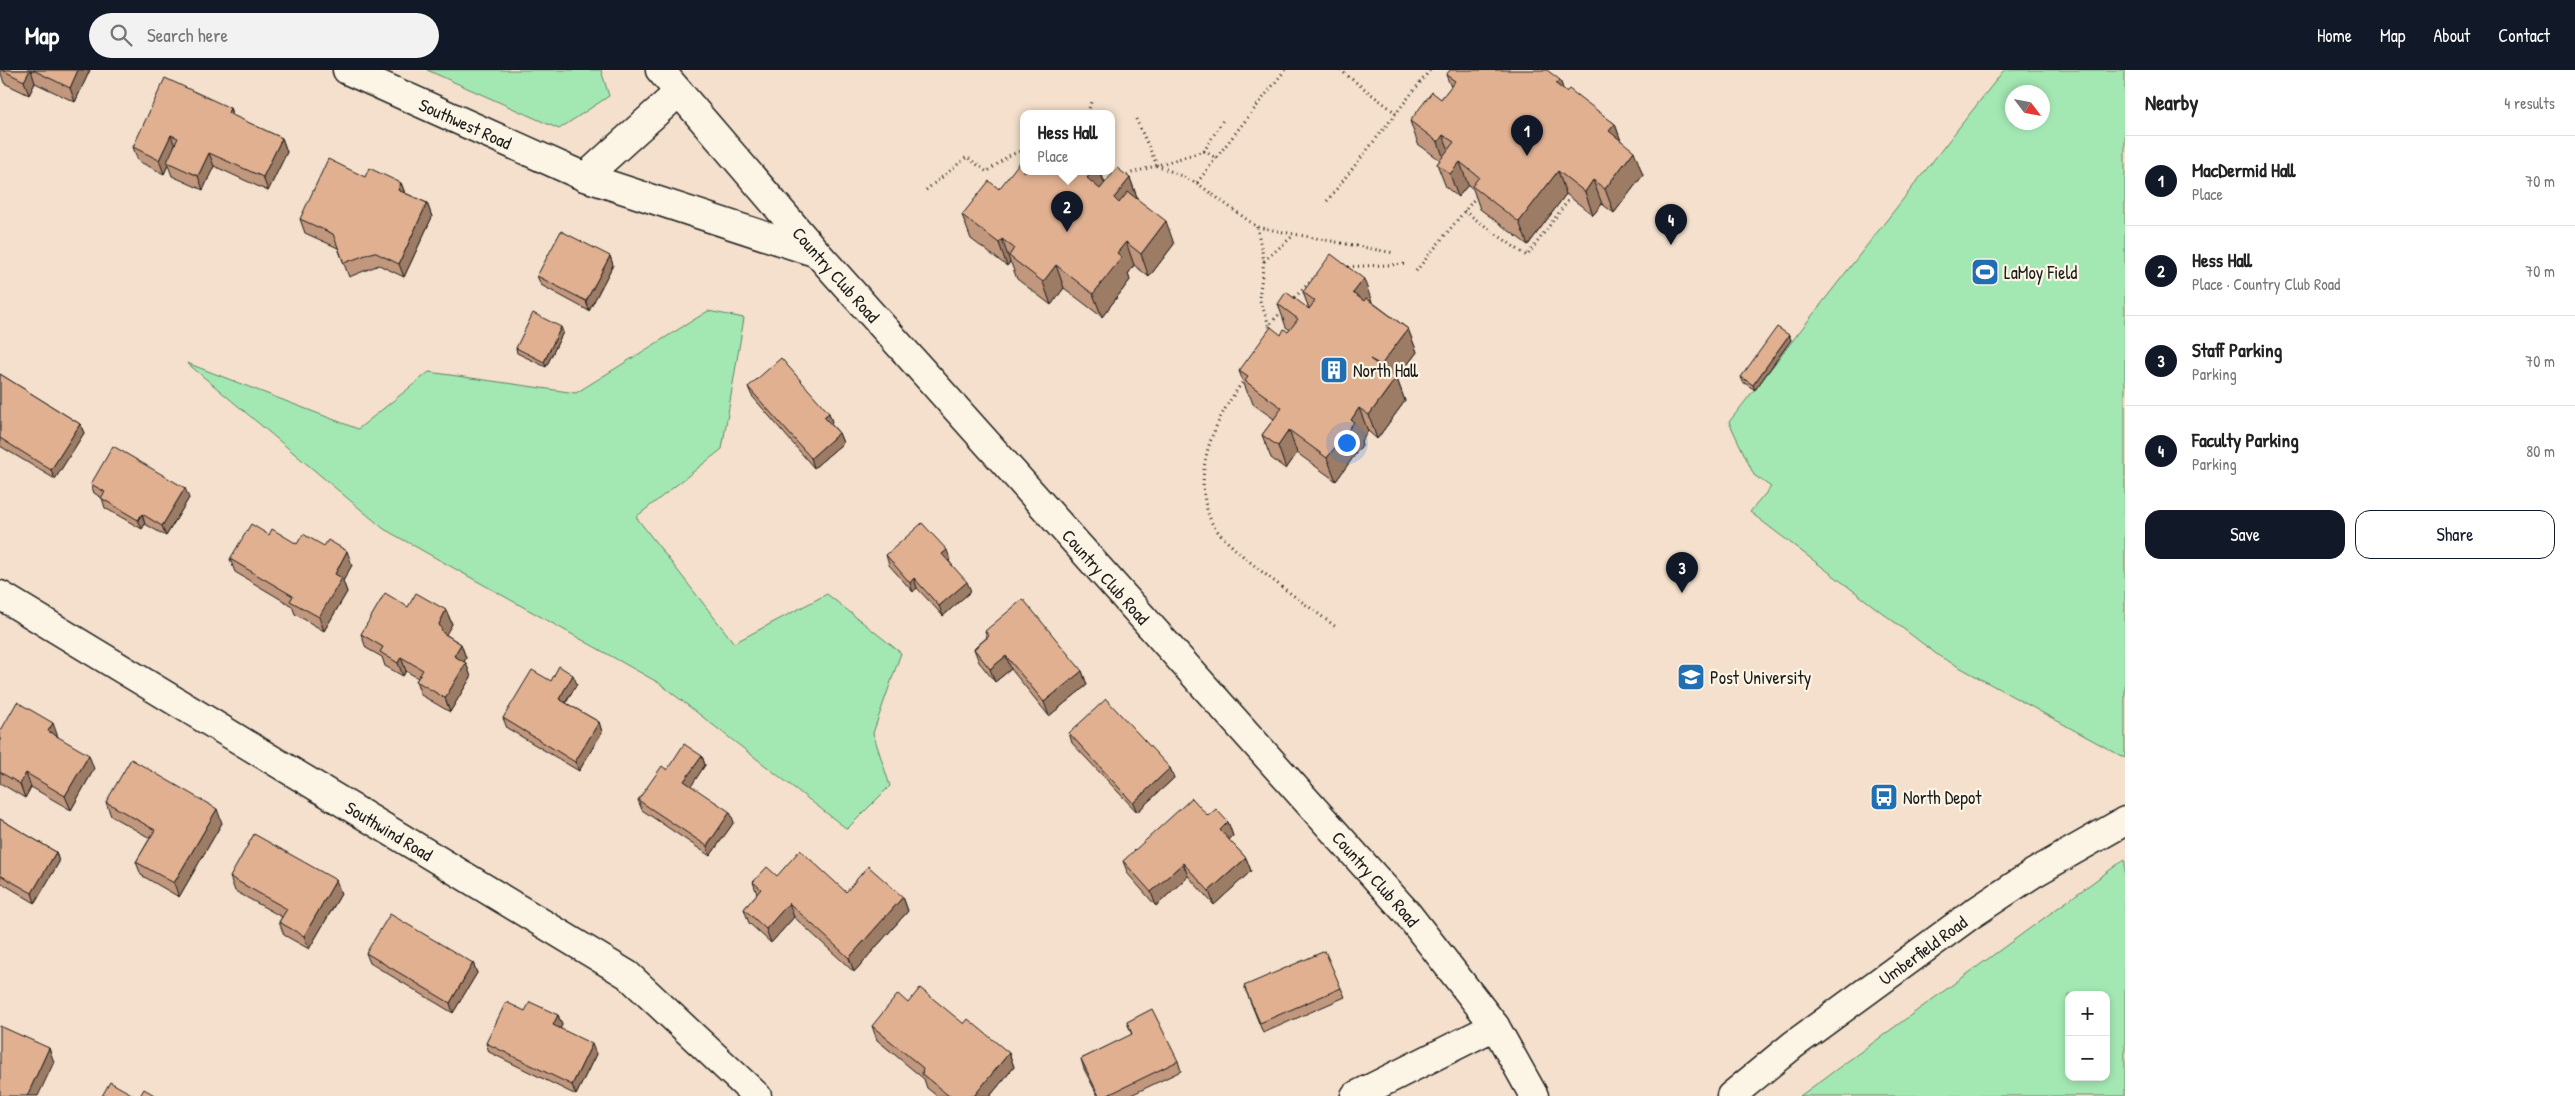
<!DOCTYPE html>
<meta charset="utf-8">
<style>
:root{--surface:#fff;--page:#f2f2f2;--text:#222;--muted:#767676;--line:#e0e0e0;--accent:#111827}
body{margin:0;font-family:"Patrick Hand",sans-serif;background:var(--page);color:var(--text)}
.controls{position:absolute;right:15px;bottom:15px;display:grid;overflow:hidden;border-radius:10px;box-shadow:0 2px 8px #0003}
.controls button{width:45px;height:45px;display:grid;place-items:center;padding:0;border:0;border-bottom:1px solid var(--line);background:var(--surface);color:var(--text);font:25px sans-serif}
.compass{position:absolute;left:2005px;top:15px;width:45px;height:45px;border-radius:50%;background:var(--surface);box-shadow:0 2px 8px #0003;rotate:122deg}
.you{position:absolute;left:1346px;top:372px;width:18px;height:18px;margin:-12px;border:4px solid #fff;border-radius:50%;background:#1a73e8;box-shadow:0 0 0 8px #1a73e833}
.badge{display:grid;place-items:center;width:32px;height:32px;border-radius:50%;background:var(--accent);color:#fff;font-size:16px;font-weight:700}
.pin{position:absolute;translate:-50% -41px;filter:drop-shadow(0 1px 2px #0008)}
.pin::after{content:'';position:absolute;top:26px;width:18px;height:15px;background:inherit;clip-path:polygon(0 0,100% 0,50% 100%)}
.popup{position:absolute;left:1020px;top:40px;width:95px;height:65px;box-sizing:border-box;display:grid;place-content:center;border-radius:10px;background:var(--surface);filter:drop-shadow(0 1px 4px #0005);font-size:16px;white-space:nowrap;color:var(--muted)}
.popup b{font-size:19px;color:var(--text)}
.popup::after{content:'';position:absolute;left:50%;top:100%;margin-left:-10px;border:10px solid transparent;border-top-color:var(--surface)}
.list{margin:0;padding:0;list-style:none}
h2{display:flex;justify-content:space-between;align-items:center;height:65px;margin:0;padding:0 20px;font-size:21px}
h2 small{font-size:16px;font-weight:400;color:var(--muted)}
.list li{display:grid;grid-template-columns:32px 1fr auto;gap:15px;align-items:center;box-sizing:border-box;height:90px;padding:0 20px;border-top:1px solid var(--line)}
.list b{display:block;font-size:19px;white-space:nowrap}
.list p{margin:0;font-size:16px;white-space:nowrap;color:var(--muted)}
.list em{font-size:16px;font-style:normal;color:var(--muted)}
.actions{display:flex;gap:10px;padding:15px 20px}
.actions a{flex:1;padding:11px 0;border:1px solid var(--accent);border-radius:15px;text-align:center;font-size:18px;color:var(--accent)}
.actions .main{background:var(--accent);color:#fff}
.icon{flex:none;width:28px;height:28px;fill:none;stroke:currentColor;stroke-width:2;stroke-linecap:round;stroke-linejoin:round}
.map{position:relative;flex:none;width:2125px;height:1026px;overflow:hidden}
header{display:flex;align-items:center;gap:30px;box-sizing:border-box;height:70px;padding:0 25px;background:var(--accent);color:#fff}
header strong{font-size:24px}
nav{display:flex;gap:28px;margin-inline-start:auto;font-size:18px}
.search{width:350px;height:45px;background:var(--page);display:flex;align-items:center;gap:12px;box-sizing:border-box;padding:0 18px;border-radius:28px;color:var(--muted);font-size:19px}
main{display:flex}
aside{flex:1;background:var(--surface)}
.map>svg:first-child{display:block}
</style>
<header>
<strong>Map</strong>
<div class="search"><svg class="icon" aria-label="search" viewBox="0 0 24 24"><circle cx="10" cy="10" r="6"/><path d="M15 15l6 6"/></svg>Search here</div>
<nav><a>Home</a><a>Map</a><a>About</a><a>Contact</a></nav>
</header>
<main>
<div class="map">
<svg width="2125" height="1026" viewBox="0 0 2125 1026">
<rect width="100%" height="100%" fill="#f4e0cc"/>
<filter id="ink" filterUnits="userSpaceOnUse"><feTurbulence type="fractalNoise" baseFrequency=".02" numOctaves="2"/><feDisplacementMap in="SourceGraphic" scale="10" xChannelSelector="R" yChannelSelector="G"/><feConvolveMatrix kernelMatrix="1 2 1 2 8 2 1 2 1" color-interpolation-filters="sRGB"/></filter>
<g filter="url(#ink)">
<!-- green -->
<path fill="#a3e8b3" stroke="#608268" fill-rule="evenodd" d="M427,0H601L609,26L559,59Z
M2004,0H2125V688L1939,586L1750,442L1771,417L1754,405L1729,352ZM2012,22H2042V52H2012Z
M708,241L744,248L722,379L636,447L734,573L827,524L901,583L873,663L890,716L847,759L659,613L384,459L187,293L358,359L429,302L576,323Z
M2125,789V1026H1800ZM2069,925H2106V1007H2069Z"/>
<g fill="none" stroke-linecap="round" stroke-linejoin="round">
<defs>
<g id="street">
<path id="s1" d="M347,0L585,107L817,183"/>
<path d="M585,107L679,22"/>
<path id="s2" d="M0,525L628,905L757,1026"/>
<path d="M1355,1026L1495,956"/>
<path id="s3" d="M1731,1026L1793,975L1972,844L2034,803L2125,751"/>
</g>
<g id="secondary">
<path id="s4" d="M660,0L817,183L1407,843L1495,956L1534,1026"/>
</g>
</defs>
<!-- street casing -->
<use href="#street" stroke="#1c1c1c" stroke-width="31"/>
<!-- secondary casing -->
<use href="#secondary" stroke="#1c1c1c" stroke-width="31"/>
<!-- path -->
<path stroke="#1c1c1c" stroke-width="3" stroke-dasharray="1 4" stroke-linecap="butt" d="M1340,0L1396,43
M1088,43L1091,32
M1136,49L1157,95L1197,113L1216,88
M1204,81L1216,88L1285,0
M1108,101L1114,105
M1122,106L1204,81L1223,50
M1197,113L1257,157L1394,183
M926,120L967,87L987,102L1008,86L1023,80
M1327,131L1430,0
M1464,141L1527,186L1569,129
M1257,157L1264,191L1259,228L1269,255
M1264,191L1294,165
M1343,197L1407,194
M1416,201L1476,127
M1291,231L1318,204
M1271,262L1269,255L1284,239
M1245,309C1215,348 1190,401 1211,451C1223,478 1309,536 1336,557"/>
<!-- street -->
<use href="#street" stroke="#fcf5e5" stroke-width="28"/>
<!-- secondary -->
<use href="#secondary" stroke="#fcf5e5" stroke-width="28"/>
</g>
<!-- wall -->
<path fill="#c1977d" stroke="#1c1c1c" d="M0,0H90L75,32L35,13L29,25L4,13Z
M1446,5L1560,10L1563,19L1615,54L1621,71L1643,105L1614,143L1602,134L1593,145L1566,124L1528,175L1480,139L1473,119L1468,115L1458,127L1446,117L1437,94L1440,90L1418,74L1410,51L1441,29L1451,17Z
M230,38L233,46L282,68L287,82L268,121L214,96L203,120L172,106L168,95L164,104L138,91L133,77Z
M1023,101H1100L1105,113L1130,108L1138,130L1174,174L1149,207L1134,195L1128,204L1130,210L1102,247L1064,218L1051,235L1017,209L1011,193L1010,192L1007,196L971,169L962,145Z
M365,107L401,113L405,123L427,133L432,147L404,207L379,195L349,207L338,178L305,163L300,149Z
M610,186L613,195L589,241L541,215L537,206Z
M1303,222L1372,232L1408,259L1417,282L1397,309L1405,331L1377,369L1368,361L1361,371L1362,375L1336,411L1297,383L1286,399L1271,388L1262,365L1274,349L1253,334L1250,326L1248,324L1239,301L1281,265L1288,262L1290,260L1286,257L1278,234L1309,239Z
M563,262L546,297L517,283L516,278Z
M1789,265L1791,270L1755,320L1743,312L1741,307Z
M0,304L80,354L84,363L55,409L0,376Z
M748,317L829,343L832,352L831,354L839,363L843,373L814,398L752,326Z
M91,414L189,428L166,466L145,454L142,459L105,438L102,428L94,423Z
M297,474L352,495L343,511L347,522L324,561L295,544L292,536L235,502L230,489Z
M886,485L950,489L949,491L971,521L943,546L917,518L913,522L889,495Z
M408,537L446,540L452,554L445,564L461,574L466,588L464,592L466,593L471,607L450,642L421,625L416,611L418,608L406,601L403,606L385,596L382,587L366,578L361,564Z
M985,561L1082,601L1087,615L1049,646L1011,599L995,612L979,592L974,579L987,567Z
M577,614L566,633L599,652L602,662L579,701L507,658L503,648Z
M0,662L58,667L94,699L71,740L31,717L25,728L0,713Z
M1069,663L1170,698L1174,708L1137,742L1072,673Z
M702,686L705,695L691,716L734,752L710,786L642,740L638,730L667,700Z
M106,732L222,753L179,827L141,805L136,792L150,768L111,746Z
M1208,746L1228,752L1233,766L1229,770L1246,788L1251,801L1214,835L1188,806L1156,836L1128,804L1123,791Z
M0,749L56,782L59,792L35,833L0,812Z
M777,806L846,822L903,827L908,841L854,902L794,847L771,873L749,853L744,839L757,824L753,812Z
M230,807L336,810L341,824L309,879L284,865L279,852L282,847L235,821Z
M366,883L473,893L477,903L453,943L370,893Z
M1244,916L1341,918L1345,927L1263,963Z
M908,933L964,954L1009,983L1014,997L990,1026H937L927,1018L924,1009L877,970L872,956Z
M525,941L558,945L562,955L560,958L596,984L576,1025L489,982L486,973Z
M1127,952L1178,991L1181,1001L1129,1026H1098L1084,999L1081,989L1132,965Z"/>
<!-- shaded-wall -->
<path fill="#9d7b66" stroke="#1c1c1c" d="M30,0H31L35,13L29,25L24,11Z
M78,0H90L75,32L70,18Z
M1560,10L1568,33L1556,14Z
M230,38L235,52L228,43Z
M1615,54L1623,77L1609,61Z
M171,65L176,79L167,92L168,95L164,104L159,90Z
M1443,65L1452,88L1446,95L1438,72Z
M282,68L287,82L268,121L263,107Z
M1634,81L1643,105L1614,143L1605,119Z
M209,83L214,96L203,120L198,106Z
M1460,92L1468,115L1458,127L1450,104Z
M1093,101H1100L1106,118L1096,132L1087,108Z
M1558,101L1566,124L1528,175L1519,152Z
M1130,108L1138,131L1122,152L1114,128Z
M1593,110L1602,134L1593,145L1585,122Z
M401,113L406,126L398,120Z
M427,133L432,147L404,207L399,194Z
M1166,151L1174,174L1149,207L1141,184Z
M1002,169L1010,192L1007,196L999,173Z
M1126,172L1134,195L1128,204L1130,210L1102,247L1093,224L1117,183Z
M610,186L613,195L589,241L586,231Z
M1056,195L1064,218L1051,235L1043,212Z
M1364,209L1372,232L1362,246L1353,223Z
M561,257L563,262L546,297L544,292Z
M1408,259L1417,282L1397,309L1405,331L1377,369L1369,345L1389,318L1381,295Z
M1789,265L1791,270L1755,320L1753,315Z
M1359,338L1368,361L1361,371L1362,375L1336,411L1327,388L1351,350Z
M829,343L832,352L828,356L824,347Z
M80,354L84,363L55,409L51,400Z
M1289,360L1297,383L1286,399L1278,376Z
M839,363L843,373L814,398L811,388Z
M185,418L189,428L166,466L162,456Z
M142,444L145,454L142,459L138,450Z
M947,480L950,489L946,493L942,484Z
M347,481L352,495L343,511L347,522L324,561L319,547L335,504Z
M914,508L917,518L913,522L910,513Z
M967,512L971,521L943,546L939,536Z
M446,540L452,554L444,568L439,554Z
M461,574L466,588L459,600L454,586Z
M1006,586L1011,599L995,612L990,599Z
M401,587L406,601L403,606L398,593Z
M466,593L471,607L450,642L445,628Z
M1082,601L1087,615L1049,646L1044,632Z
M573,605L577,614L562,638L559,629Z
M599,652L602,662L579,701L575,692Z
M53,653L58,667L48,661Z
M89,685L94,699L71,740L65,726Z
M702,686L705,695L688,721L684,711Z
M1170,698L1174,708L1137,742L1133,733Z
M26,703L31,717L25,728L20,714Z
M217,739L222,753L179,827L174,813Z
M730,742L734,752L710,786L707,776Z
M1228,752L1233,766L1225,773L1220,760Z
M56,782L59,792L35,833L32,823Z
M1246,788L1251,801L1214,835L1209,821Z
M1183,793L1188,806L1156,836L1151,822Z
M336,810L341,824L309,879L304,866Z
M903,827L908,841L854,902L849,888Z
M789,833L794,847L771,873L766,859Z
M473,893L477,903L453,943L450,933Z
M558,945L562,955L557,965L553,955Z
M592,974L596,984L576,1025L572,1015Z
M49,978L54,992L38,1026H27Z
M1009,983L1014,997L990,1026H974Z"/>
<!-- building -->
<path fill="#e0b091" stroke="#1c1c1c" d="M2,0H30L24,11Z
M33,0H78L70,18Z
M1450,0H1547L1560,10L1556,14L1566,22L1569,19L1615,54L1609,61L1634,81L1605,119L1593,110L1585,122L1558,101L1519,152L1472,116L1479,107L1460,92L1450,104L1437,94L1454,72L1443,65L1438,72L1410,51L1432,22L1441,29L1455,11L1446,5Z
M165,8L230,38L228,43L282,68L263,107L209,83L198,106L167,92L178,68L171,65L159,90L133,77Z
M1023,88V101H1093L1087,108L1100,119L1117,98L1130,108L1114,128L1119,133L1128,122L1166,151L1141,184L1126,172L1117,183L1122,187L1093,224L1056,195L1043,212L1009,186L1014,178L1002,169L999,173L962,145L989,111L999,119Z
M328,89L365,107L369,98L401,113L398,120L427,133L399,194L374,182L344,193L333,164L300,149Z
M561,161L610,186L586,231L537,206Z
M1331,184L1364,209L1353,223L1364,231L1366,228L1408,259L1381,295L1370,289L1396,308L1369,345L1359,338L1351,350L1354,352L1327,388L1289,360L1278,376L1262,365L1282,338L1245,311L1248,307L1239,301L1271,257L1281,265L1284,259L1288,262L1298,249L1278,234L1286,222L1309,239L1315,231L1303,222Z
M533,243L561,257L544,292L516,278Z
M1777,257L1789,265L1753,315L1741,307Z
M781,288L829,343L824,347L839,363L811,388L748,317Z
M0,304L80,354L51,400L0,368Z
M113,376L185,418L162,456L142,444L138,450L101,428L105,422L91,414Z
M922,453L947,480L942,484L967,512L939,536L914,508L910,513L886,485Z
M251,454L269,465L272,459L297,474L303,464L324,476L328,470L347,481L335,504L342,508L319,547L290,531L293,526L230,489Z
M385,523L408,537L416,523L446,540L439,554L443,563L461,574L454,586L466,593L445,628L416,611L423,600L401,587L398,593L380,582L383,577L361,564Z
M1023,529L1082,601L1044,632L1006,586L990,599L974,579L989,566L985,561Z
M559,596L573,605L559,629L599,652L575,692L503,648L532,600L551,611Z
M1106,629L1170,698L1133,733L1069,663Z
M17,632L53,653L48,661L89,685L65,726L26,703L20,714L0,702V662Z
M684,674L702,686L684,711L730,742L707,776L638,730L662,696L667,700Z
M131,689L217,739L174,813L136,792L155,760L106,732Z
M1192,728L1208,746L1216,739L1228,752L1220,760L1246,788L1209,821L1183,793L1151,822L1123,791Z
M0,749L56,782L32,823L0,805Z
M254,764L336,810L304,866L279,852L287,839L230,807Z
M800,780L846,822L868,796L903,827L849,888L789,833L766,859L744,839L761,819L753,812L767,797L777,806Z
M390,844L473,893L450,933L366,883Z
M1325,881L1341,918L1260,953L1244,916Z
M920,918L964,954L968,949L1009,983L974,1026H949L922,1004L923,998L872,956L898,924L908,933Z
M506,932L525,941L530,932L558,945L553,955L592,974L572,1015L486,973Z
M1152,939L1178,991L1106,1026H1099L1081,989L1132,964L1127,952Z
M0,956L49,978L27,1026H0Z
M110,1012L135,1026H102Z
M144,1019L156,1026H140Z"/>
</g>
<!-- icons -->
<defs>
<symbol id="stadium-square" viewBox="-11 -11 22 22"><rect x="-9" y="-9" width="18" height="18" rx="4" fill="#1f6fb2" stroke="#fcf5e5"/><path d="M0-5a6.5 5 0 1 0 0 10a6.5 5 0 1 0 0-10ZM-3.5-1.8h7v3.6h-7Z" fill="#fff"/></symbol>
<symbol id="building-square" viewBox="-11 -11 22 22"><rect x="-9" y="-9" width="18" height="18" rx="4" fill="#1f6fb2" stroke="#fcf5e5"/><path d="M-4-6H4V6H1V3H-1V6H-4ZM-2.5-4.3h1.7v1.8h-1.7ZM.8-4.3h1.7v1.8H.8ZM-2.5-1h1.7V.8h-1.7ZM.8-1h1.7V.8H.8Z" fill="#fff"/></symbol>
<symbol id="university-square" viewBox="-11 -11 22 22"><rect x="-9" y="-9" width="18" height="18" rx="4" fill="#1f6fb2" stroke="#fcf5e5"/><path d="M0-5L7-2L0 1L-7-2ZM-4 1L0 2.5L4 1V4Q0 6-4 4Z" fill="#fff"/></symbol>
<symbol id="bus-square" viewBox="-11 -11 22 22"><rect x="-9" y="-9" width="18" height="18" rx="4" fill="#1f6fb2" stroke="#fcf5e5"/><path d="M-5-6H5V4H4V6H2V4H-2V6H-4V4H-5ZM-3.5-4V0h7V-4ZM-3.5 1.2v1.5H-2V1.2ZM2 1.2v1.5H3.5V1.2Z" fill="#fff"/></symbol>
</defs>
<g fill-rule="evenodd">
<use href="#stadium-square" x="1969" y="186" width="32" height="32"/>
<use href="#building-square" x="1318" y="284" width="32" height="32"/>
<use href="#university-square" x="1675" y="591" width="32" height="32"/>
<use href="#bus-square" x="1868" y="711" width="32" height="32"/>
</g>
<g text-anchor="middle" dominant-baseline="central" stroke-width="4.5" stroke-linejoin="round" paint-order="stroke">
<!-- street labels -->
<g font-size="18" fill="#1c1c1c" stroke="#fcf5e5">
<text stroke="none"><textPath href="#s1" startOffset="130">Southwest Road</textPath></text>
<text stroke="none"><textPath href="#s4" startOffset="270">Country Club Road</textPath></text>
<text stroke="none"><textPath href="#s4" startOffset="675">Country Club Road</textPath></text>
<text stroke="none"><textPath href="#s2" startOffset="455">Southwind Road</textPath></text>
<text stroke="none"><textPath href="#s4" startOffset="1080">Country Club Road</textPath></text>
<text stroke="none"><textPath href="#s3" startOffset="241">Umberfield Road</textPath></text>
</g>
<!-- poi labels -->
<g font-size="18" fill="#1c1c1c" stroke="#fcf5e5" text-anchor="start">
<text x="2004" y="202">LaMoy Field</text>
<text x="1353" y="300">North Hall</text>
<text x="1710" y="607">Post University</text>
<text x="1903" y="727">North Depot</text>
</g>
</g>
</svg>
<div class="controls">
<button>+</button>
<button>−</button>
</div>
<svg class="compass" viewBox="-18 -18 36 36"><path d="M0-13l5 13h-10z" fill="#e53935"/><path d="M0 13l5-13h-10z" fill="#767676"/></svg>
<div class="you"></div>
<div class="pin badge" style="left:1527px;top:86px">1</div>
<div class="pin badge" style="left:1067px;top:162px">2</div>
<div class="popup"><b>Hess Hall</b>Place</div>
<div class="pin badge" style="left:1682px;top:523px">3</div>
<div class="pin badge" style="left:1671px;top:175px">4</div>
</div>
<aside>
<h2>Nearby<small>4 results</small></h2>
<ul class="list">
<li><span class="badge">1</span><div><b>MacDermid Hall</b><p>Place</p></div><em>70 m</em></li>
<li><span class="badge">2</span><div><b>Hess Hall</b><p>Place · Country Club Road</p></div><em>70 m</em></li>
<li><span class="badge">3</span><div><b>Staff Parking</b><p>Parking</p></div><em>70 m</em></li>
<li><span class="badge">4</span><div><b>Faculty Parking</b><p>Parking</p></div><em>80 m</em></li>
</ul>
<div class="actions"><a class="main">Save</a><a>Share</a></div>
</aside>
</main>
